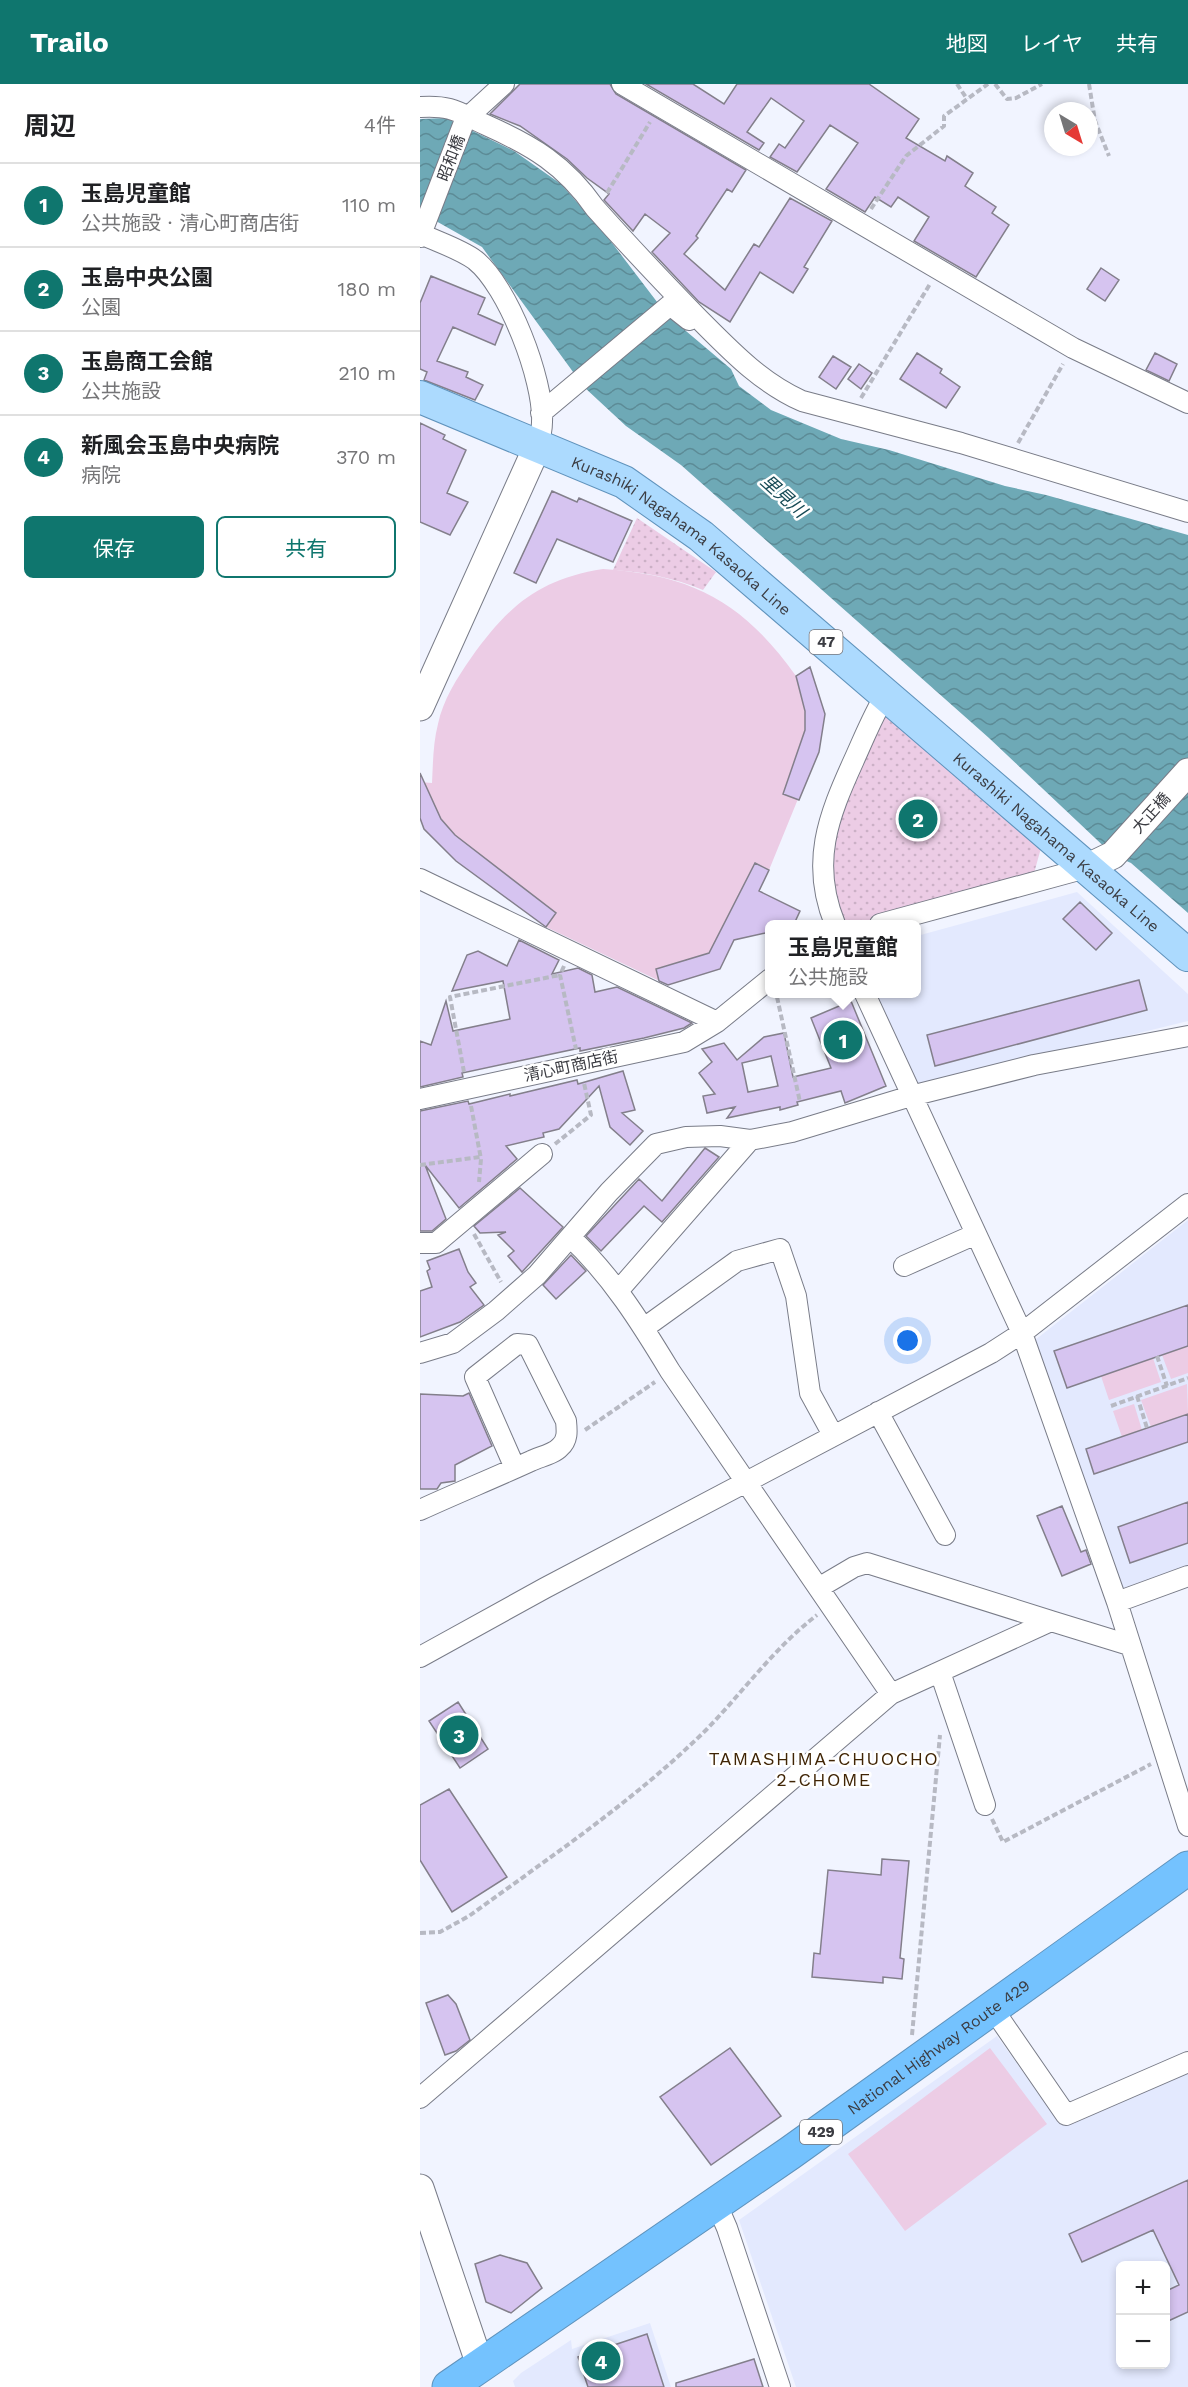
<!DOCTYPE html>
<html lang="ja">
<meta charset="utf-8">
<style>
:root{--surface:#fff;--page:#f6f6f6;--text:#202124;--muted:#757577;--line:#e0e0e0;--accent:#0f766e}
body{margin:0;font-family:"Work Sans","Noto Sans JP",sans-serif;background:var(--page);color:var(--text)}
.controls{position:absolute;right:18px;bottom:18px;display:grid;overflow:hidden;border-radius:9px;box-shadow:0 3px 9px #0003}
.controls button{width:54px;height:54px;display:grid;place-items:center;padding:0;border:0;border-bottom:2px solid var(--line);background:var(--surface);color:var(--text);font:30px sans-serif}
.compass{position:absolute;left:624px;top:18px;width:54px;height:54px;border-radius:50%;background:var(--surface);box-shadow:0 3px 9px #0003;rotate:142deg}
.you{position:absolute;left:488px;top:1257px;width:21px;height:21px;margin:-15px;border:4px solid #fff;border-radius:50%;background:#1a73e8;box-shadow:0 0 0 9px #1a73e833}
.badge{display:grid;place-items:center;width:39px;height:39px;border-radius:50%;background:var(--accent);color:#fff;font-size:20px;font-weight:700}
.pin{position:absolute;translate:-50% -50%;border:3px solid #fff;box-shadow:0 2px 6px #0006}
.popup{position:absolute;left:345px;top:836px;width:156px;height:78px;box-sizing:border-box;display:grid;place-content:center;border-radius:9px;background:var(--surface);filter:drop-shadow(0 2px 4px #0005);font-size:20px;white-space:nowrap;color:var(--muted)}
.popup b{font-size:22px;color:var(--text)}
.popup::after{content:'';position:absolute;left:50%;top:100%;margin-left:-12px;border:12px solid transparent;border-top-color:var(--surface)}
.list{margin:0;padding:0;list-style:none}
h2{display:flex;justify-content:space-between;align-items:center;height:78px;margin:0;padding:0 24px;font-size:26px}
h2 small{font-size:20px;font-weight:400;color:var(--muted)}
.list li{display:grid;grid-template-columns:39px 1fr auto;gap:18px;align-items:center;box-sizing:border-box;height:84px;padding:0 24px;border-top:2px solid var(--line)}
.list b{display:block;font-size:22px;white-space:nowrap}
.list p{margin:0;font-size:20px;white-space:nowrap;color:var(--muted)}
.list em{font-size:20px;font-style:normal;color:var(--muted)}
.actions{display:flex;gap:12px;padding:18px 24px}
.actions a{flex:1;padding:14px 0;border:2px solid var(--accent);border-radius:9px;text-align:center;font-size:21px;color:var(--accent)}
.actions .main{background:var(--accent);color:#fff}
.map{position:relative;flex:none;width:768px;height:2303px;overflow:hidden}
header{display:flex;align-items:center;gap:36px;box-sizing:border-box;height:84px;padding:0 30px;background:var(--accent);color:#fff}
header strong{font-size:28px}
nav{display:flex;gap:33px;margin-inline-start:auto;font-size:21px}
main{display:flex}
aside{flex:1;background:var(--surface)}
.map>svg:first-child{display:block}
</style>
<header>
<strong>Trailo</strong>
<nav><a>地図</a><a>レイヤ</a><a>共有</a></nav>
</header>
<main>
<aside>
<h2>周辺<small>4件</small></h2>
<ul class="list">
<li><span class="badge">1</span><div><b>玉島児童館</b><p>公共施設 · 清心町商店街</p></div><em>110 m</em></li>
<li><span class="badge">2</span><div><b>玉島中央公園</b><p>公園</p></div><em>180 m</em></li>
<li><span class="badge">3</span><div><b>玉島商工会館</b><p>公共施設</p></div><em>210 m</em></li>
<li><span class="badge">4</span><div><b>新風会玉島中央病院</b><p>病院</p></div><em>370 m</em></li>
</ul>
<div class="actions"><a class="main">保存</a><a>共有</a></div>
</aside>
<div class="map">
<svg width="768" height="2303" viewBox="0 0 768 2303">
<defs>
<pattern id="park-dots" width="8" height="8" patternUnits="userSpaceOnUse" patternTransform="scale(1.5)"><rect width="8" height="8" fill="#eccce5"/><path d="M2 2h.1M6 6h.1" fill="none" stroke="#cbb0c6" stroke-width="1.8" stroke-linecap="round"/></pattern>
<pattern id="water-waves" width="16" height="10" patternUnits="userSpaceOnUse" patternTransform="scale(1.5)"><rect width="16" height="10" fill="#6ea9b6"/><path d="M0 5q4-4 8 0t8 0" fill="none" stroke="#5c8b96"/></pattern>
</defs>
<rect width="100%" height="100%" fill="#f1f4ff"/>
<!-- built -->
<path fill="#e3e9fe" fill-rule="evenodd" d="M657,808L768,910V937L495,1004L453,910H496L497,852Z
M768,1136V1484L703,1506L615,1256Z
M577,1952L641,2041L768,1986V2303H376L319,2136ZM700,2182H746V2280H700Z
M230,2239L251,2303H95L93,2297L101,2289L151,2256L152,2265Z"/>
<!-- grass -->
<path fill="#eccce5" d="M183,485C273,491 323,518 376,592L390,583L400,613L404,635L400,661L349,786L300,885L248,901L126,843L36,777L4,745L0,734V698L12,699C13,680 13,659 18,640C23,616 37,594 51,574C88,522 119,495 183,485Z
M768,1262V1289L751,1295L742,1271Z
M733,1274L741,1298L689,1316L681,1292Z
M767,1300L768,1330L731,1343L721,1316Z
M714,1320L722,1346L702,1353L693,1327Z
M570,1964L627,2040L485,2147L428,2070Z"/>
<!-- park -->
<path fill="url(#park-dots)" d="M217,434L296,488L283,506C254,494 224,488 193,486Z
M458,624L621,764L611,800L460,840H415L402,771Z"/>
<!-- water -->
<path fill="url(#water-waves)" d="M26,34L94,67L141,100L186,151L247,231L311,285L319,302L351,326L421,355L469,366L585,402L626,411L768,451V829L711,779L693,771L569,654L261,381L206,342L164,303L62,163L0,128V35Z"/>
<!-- building -->
<path fill="#d6c4f0" stroke="#837f8b" stroke-width="1.5" fill-rule="evenodd" d="M100,0H190L196,10L326,86L312,108L307,105L276,152L278,154L264,170L305,206L334,160L339,163L370,114L412,137L384,183L388,185L373,209L340,188L310,238L279,218L232,168L250,149L225,130L213,147L184,116L189,110L167,94L147,75L100,42L70,30Z
M226,0H273L304,20L317,0H449L499,35L486,54L525,77L527,72L553,89L545,102L576,123L572,129L589,141L556,193L494,157L509,133L478,113L471,123L455,113L445,128L406,105L438,59L410,41L377,88L350,73L359,60L365,64L384,37L351,14L327,48L344,59L339,66Z
M681,184L699,196L685,217L667,205Z
M11,192L65,214L58,230L83,241L75,261L33,243L17,277L48,288L46,293L63,301L55,316L4,296L7,288L0,285V219Z
M497,269L522,285L520,289L540,303L526,324L480,295Z
M735,269L757,280L749,297L726,286Z
M413,272L431,283L416,305L399,293Z
M439,280L452,289L441,305L428,295Z
M0,339L25,351L23,355L46,366L27,409L48,418L30,451L0,438Z
M132,407L157,418L159,414L212,437L193,478L137,455L116,499L94,489Z
M390,583L405,630L399,668L379,716L363,710L385,646V627L376,592Z
M0,689L21,735L35,751L136,829L126,843L36,777L4,745L0,734Z
M335,779L349,786L339,807L380,827L374,840H350V848L314,856L300,885L248,901L239,897L236,885L289,869Z
M660,818L692,849L676,866L643,835Z
M99,856L139,876L132,890L158,884L172,891L175,908L197,903L272,939L264,944L224,954L160,967V964L42,989L43,993L0,1003V957L11,961L26,917L33,947L90,935L83,897L32,907L47,871L58,867L87,882Z
M719,896L727,926L515,982L507,951Z
M431,917L466,1002L425,1019L421,1007L377,1018L378,1021L360,1026V1023L307,1034L315,1023L287,1029L283,1012L295,1010L279,989L292,978L282,965L304,959L317,976L344,953L364,949L373,993L411,984L391,934ZM351,972L358,1002L328,1008L322,979Z
M203,987L215,1026L202,1029L223,1047L210,1061L190,1043L179,1002L139,1045L123,1049L124,1053L86,1062L97,1075L39,1124L5,1081L26,1135L12,1147H0V1027L48,1017L49,1020L90,1010V1012L157,996L158,1000Z
M285,1064L299,1073L242,1138L224,1122L181,1167L166,1152L219,1095L242,1117Z
M100,1104L143,1143L102,1188L88,1172L94,1167L78,1151L86,1148L60,1149L54,1142Z
M39,1165L48,1188L56,1199L50,1203L64,1221L40,1238L0,1253V1207L12,1203L7,1187L10,1185L7,1177Z
M151,1171L166,1187L136,1215L123,1201Z
M768,1221V1262L647,1304L634,1267Z
M49,1309L72,1362L35,1381V1397L21,1399L17,1405H0V1310L43,1312Z
M768,1330V1358L674,1390L666,1365Z
M768,1418V1459L710,1479L698,1443Z
M642,1422L661,1468L666,1466L671,1480L642,1492L617,1432Z
M38,1618L68,1665L40,1684L9,1637Z
M29,1705L87,1793L32,1828L0,1776V1721Z
M462,1775L489,1777L480,1874L484,1875L482,1895L463,1893V1899L392,1893L394,1869L400,1870L408,1786L461,1791Z
M28,1911L36,1920L50,1956L36,1967L25,1971L6,1919Z
M310,1964L361,2032L291,2081L240,2013Z
M768,2096V2228L746,2238V2207L759,2201L733,2146L662,2178L649,2150Z
M80,2171L107,2179L122,2204L91,2229L66,2218L55,2180Z
M227,2250L244,2303H168L158,2273Z
M334,2275L343,2303H256V2299Z"/>
<g fill="none" stroke-linecap="round" stroke-linejoin="round">
<defs>
<path id="street" d="M202,0L653,264L768,319
M0,23C32,21 38,28 66,41C113,62 145,81 175,124C209,162 244,199 279,235C311,267 340,298 382,317L541,359L768,428
M1,150C18,158 40,165 55,176C88,202 124,296 122,338C122,346 120,354 118,361
M0,153L43,41L48,33L84,0
M121,329L250,221L269,236
M0,795L297,938
M415,840C390,779 408,733 434,676C444,654 453,631 466,610
M460,840L666,784
M445,910L602,1249L697,1518L768,1742
M0,1015L264,958L297,938L350,895
M150,1153C191,1191 221,1239 250,1287L471,1610
M0,1159H16L122,1070
M484,1182L556,1150
M198,1207L330,1056
M224,1244L317,1177L360,1165L376,1212L390,1309L413,1351
M0,1269L33,1259L76,1227L117,1191L189,1108L236,1060L266,1053L300,1052L330,1056L372,1048L491,1012L614,981L768,952
M458,1328L525,1451
M0,1426C37,1409 74,1394 111,1377C119,1373 134,1370 140,1363C148,1356 147,1347 146,1337L108,1261L97,1260L55,1293L95,1384
M400,1503L434,1483L447,1479L631,1537
M697,1518L768,1492
M0,1573L125,1504L571,1269L602,1249L768,1120
M520,1588L565,1721
M573,1925L646,2031L768,1978
M0,2014L471,1610L631,1537L709,1561
M297,2121L307,2144L360,2303"/>
<path id="secondary" d="M0,623L118,361
M666,784L693,771L768,688
M0,2104L60,2281"/>
<g id="primary">
<path id="s1" d="M0,313L204,398L281,452L768,871"/>
</g>
<g id="highway">
<path id="s2" d="M29,2303L370,2069L768,1784"/>
</g>
</defs>
<!-- street casing -->
<use href="#street" stroke="#797c88" stroke-width="22"/>
<!-- secondary casing -->
<use href="#secondary" stroke="#797c88" stroke-width="29"/>
<!-- primary casing -->
<use href="#primary" stroke="#6093bc" stroke-width="34"/>
<!-- highway casing -->
<use href="#highway" stroke="#6093bc" stroke-width="35"/>
<!-- path -->
<path stroke="#b7b9c3" stroke-width="4" stroke-dasharray="6 3" stroke-linecap="butt" d="M537,0L547,15
M575,0L587,15L596,14L622,0
M669,0L675,37L689,72
M187,109L230,38
M451,125L486,72L524,42V32L568,0
M441,314L510,200
M598,359L643,280
M144,882L140,891L156,965
M357,913L380,1018
M44,988L30,913L140,891
M51,1022L61,1075L59,1098
M135,1060L171,1031L164,999
M0,1081L60,1073
M54,1150L81,1198
M737,1272L747,1302
M717,1312L727,1344
M691,1322L768,1294
M165,1346L235,1298
M572,1735L583,1758L731,1680
M0,1849L20,1848L49,1832C129,1774 215,1716 286,1646C323,1608 354,1564 397,1531
M492,1951L520,1651"/>
<!-- street -->
<use href="#street" stroke="#fff" stroke-width="20"/>
<!-- secondary -->
<use href="#secondary" stroke="#fff" stroke-width="27"/>
<!-- primary -->
<use href="#primary" stroke="#acdafe" stroke-width="32"/>
<!-- highway -->
<use href="#highway" stroke="#74c2fe" stroke-width="33"/>
</g>
<g text-anchor="middle" dominant-baseline="central" stroke-width="5" stroke-linejoin="round" paint-order="stroke">
<!-- shield labels -->
<g fill="#fff" stroke="#76767b" stroke-width="1.5">
<rect x="389.5" y="546" width="33" height="24" rx="4.5"/>
<rect x="380" y="2036" width="42" height="24" rx="4.5"/>
</g>
<g font-size="15" font-weight="bold" fill="#3b3c42">
<text x="406" y="558">47</text>
<text x="401" y="2048">429</text>
</g>
<!-- street labels -->
<g font-size="16" fill="#3b3c42" stroke="#fff">
<text transform="translate(31 74) rotate(-69)">昭和橋</text>
<text stroke="none"><textPath href="#s1" startOffset="298">Kurashiki Nagahama Kasaoka Line</textPath></text>
<text transform="translate(731 729) rotate(-48)">大正橋</text>
<text stroke="none"><textPath href="#s1" startOffset="784">Kurashiki Nagahama Kasaoka Line</textPath></text>
<text transform="translate(151 982) rotate(-12)">清心町商店街</text>
<text stroke="none"><textPath href="#s2" startOffset="596">National Highway Route 429</textPath></text>
</g>
<!-- water labels -->
<g font-size="18" font-style="italic" fill="#184b56" stroke="#fff">
<text transform="translate(364 412) rotate(42)">里見川</text>
</g>
<!-- neighbourhood labels -->
<g font-size="18" letter-spacing="1.5" fill="#402505" stroke="#fff">
<text x="404" y="1674">TAMASHIMA-CHUOCHO<tspan x="404" dy="21">2-CHOME</tspan></text>
</g>
</g>
</svg>
<div class="controls">
<button>+</button>
<button>−</button>
</div>
<svg class="compass" viewBox="-18 -18 36 36"><path d="M0-13l5 13h-10z" fill="#e53935"/><path d="M0 13l5-13h-10z" fill="#757577"/></svg>
<div class="you"></div>
<div class="pin badge" style="left:423px;top:956px">1</div>
<div class="popup"><b>玉島児童館</b>公共施設</div>
<div class="pin badge" style="left:498px;top:735px">2</div>
<div class="pin badge" style="left:39px;top:1651px">3</div>
<div class="pin badge" style="left:181px;top:2277px">4</div>
</div>
</main>
